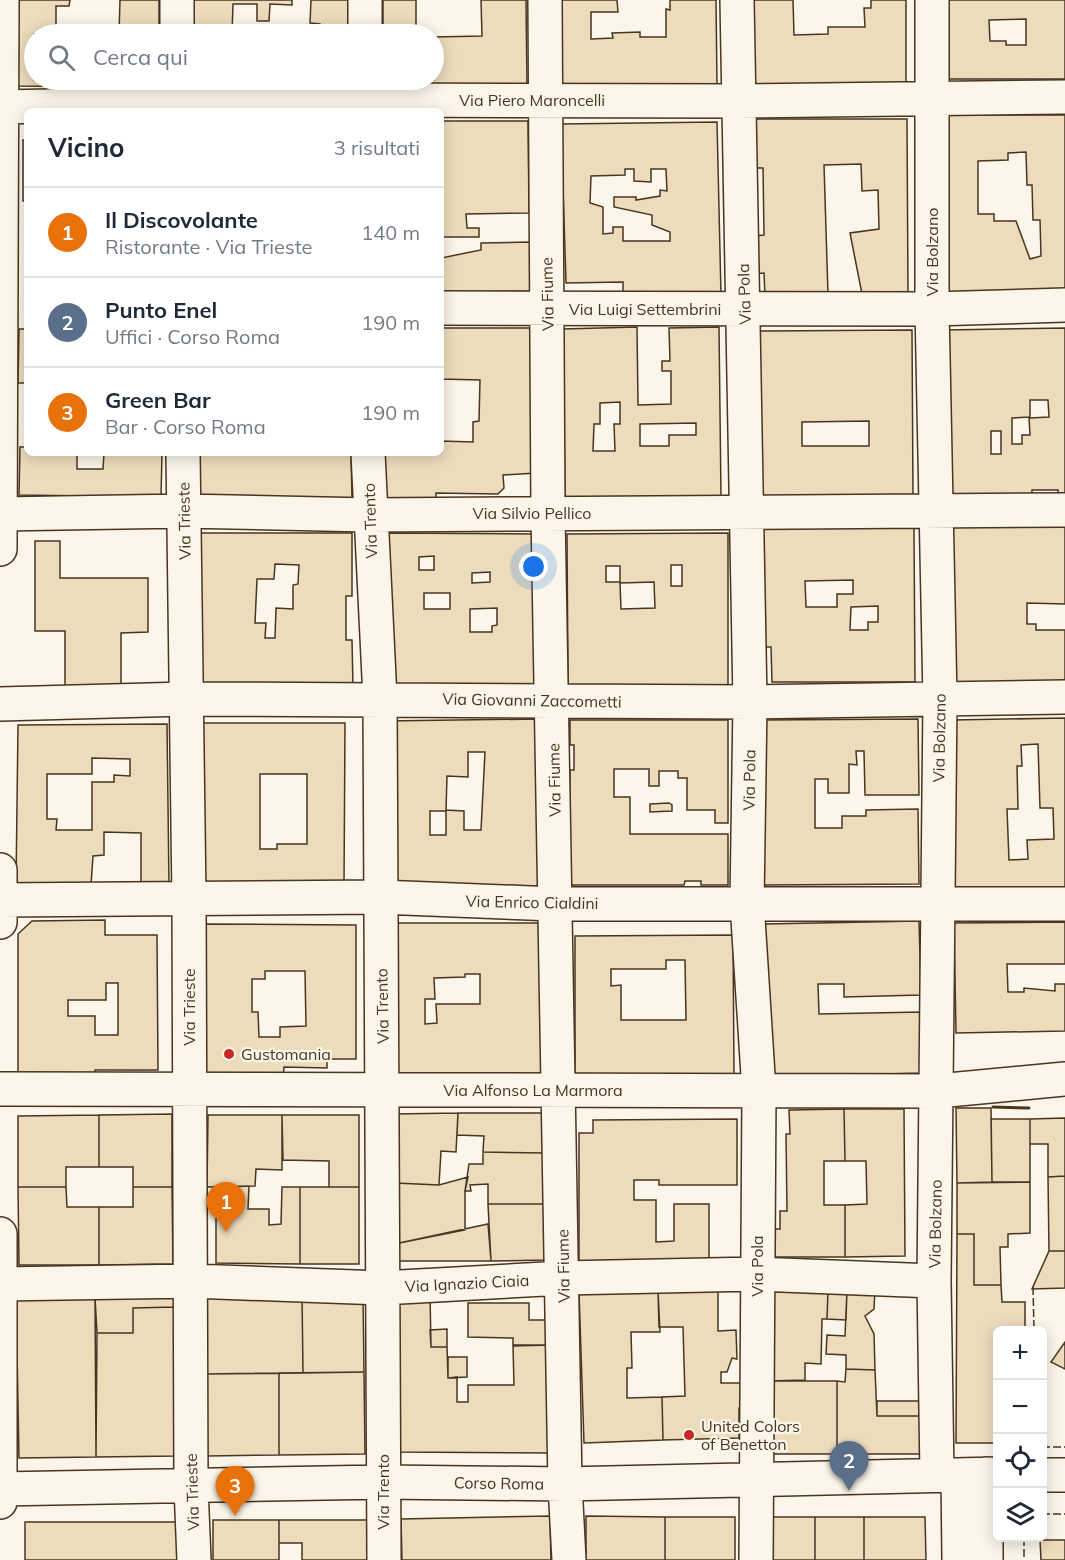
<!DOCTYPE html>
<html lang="it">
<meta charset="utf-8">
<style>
:root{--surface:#fff;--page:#f6f6f7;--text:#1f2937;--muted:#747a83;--line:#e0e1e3;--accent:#c62828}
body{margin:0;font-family:Mulish,sans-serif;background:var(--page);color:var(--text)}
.controls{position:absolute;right:18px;bottom:18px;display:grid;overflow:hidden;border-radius:9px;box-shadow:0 3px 15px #0003}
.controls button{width:54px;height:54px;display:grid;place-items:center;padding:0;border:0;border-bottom:2px solid var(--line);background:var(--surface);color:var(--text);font:30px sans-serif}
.you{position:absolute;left:534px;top:567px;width:21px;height:21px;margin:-15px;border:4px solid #fff;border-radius:50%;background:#1a73e8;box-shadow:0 0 0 9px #1a73e833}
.badge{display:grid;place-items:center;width:39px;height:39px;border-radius:50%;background:var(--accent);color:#fff;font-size:20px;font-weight:700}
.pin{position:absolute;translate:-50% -50px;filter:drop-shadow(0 2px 3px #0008)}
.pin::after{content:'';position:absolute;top:32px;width:21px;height:18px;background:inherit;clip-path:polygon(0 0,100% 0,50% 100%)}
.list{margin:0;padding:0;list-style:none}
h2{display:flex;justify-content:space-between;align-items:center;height:78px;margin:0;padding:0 24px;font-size:26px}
h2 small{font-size:20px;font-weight:400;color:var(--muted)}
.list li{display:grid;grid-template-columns:39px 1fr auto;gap:18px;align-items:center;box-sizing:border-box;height:90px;padding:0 24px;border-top:2px solid var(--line)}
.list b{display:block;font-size:22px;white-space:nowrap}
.list p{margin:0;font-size:20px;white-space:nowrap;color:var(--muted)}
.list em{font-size:20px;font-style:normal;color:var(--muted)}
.icon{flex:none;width:33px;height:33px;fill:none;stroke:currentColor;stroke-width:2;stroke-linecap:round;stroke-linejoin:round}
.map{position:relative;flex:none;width:1065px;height:1560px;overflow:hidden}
.search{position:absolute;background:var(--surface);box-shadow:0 3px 15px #0003;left:24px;top:24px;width:420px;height:66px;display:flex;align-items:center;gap:15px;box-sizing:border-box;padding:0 21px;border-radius:33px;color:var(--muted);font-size:22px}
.panel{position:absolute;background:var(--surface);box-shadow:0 3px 15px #0003;left:24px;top:108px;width:420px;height:348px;border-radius:9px}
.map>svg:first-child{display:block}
</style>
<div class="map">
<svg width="1065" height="1560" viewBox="0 0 1065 1560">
<rect width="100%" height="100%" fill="#fbf6e9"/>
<!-- building -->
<path fill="#ecdcbc" stroke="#4a3520" stroke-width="1.5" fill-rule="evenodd" d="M16,0H70L69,6H56V34H34V80H158V87L15,86Z
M120,0H159V34H119Z
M194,0H292V5L270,4L269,21H257V4H233L232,34H194Z
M311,0H348L349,34H320V24L310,23Z
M383,0H416V34H383Z
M481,0H526L527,86L384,88V80H434V37L482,36Z
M556,0H617L618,12H591V39L613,38L612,33L640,32V37H666V9L670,10V0H716L717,85L557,86Z
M752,0H793L794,35L828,34V27H865L864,8H871V0H906V84H752Z
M942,0H1065V79H942ZM1026,19V45H1006V41H990L989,20Z
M195,80H349V85L195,86Z
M944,115H1065V293L946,294ZM1026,152L1027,185H1032L1033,220H1040L1041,256L1030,259L1016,221H994V214H978V161L1008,160V153Z
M753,119H907L908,294H862L850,233L879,229L878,190L862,191L861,164L824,165L828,294L765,296L764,273L754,274L753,236L764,235L763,168H755Z
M442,121H528L529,213L466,214L467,228H479V237H441Z
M717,122L721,295L623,297V282L566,283L561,124ZM625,169H634V181L651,182V169H666L667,191L660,190V196L636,200V197H614V207L652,215V225L670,232V241H623V227H613V233L603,234V207L590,203L591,176L625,175Z
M23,140L27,141V201H23Z
M530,242L531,291L441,292V258L481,250V243Z
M637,327L638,405L671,404V371H662V361H670L669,328L719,327L721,498L565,500L563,329ZM620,402V424H614L615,451H593L594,424H600V403ZM696,423V435H669V446H640V424Z
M441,328H538L537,473L503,475L504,488L498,494L436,493V498L384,501V453H441V441L473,442V422L479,421L480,380L441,379Z
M1065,328V496H1058V490H1032V496L948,497L945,330ZM1030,400H1048L1049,417L1030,418ZM1029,417L1030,435H1022V444H1012V418ZM991,431H1001V454H991Z
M19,329H27V383H18Z
M912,330L913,497H758L757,331ZM869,421V446H802V422Z
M20,447H27V453H77V469H103L104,453H162L161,497L19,495Z
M196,453H351L352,498L197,499Z
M1065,525V604L1027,603V624H1036V630H1065V683L952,685L949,527Z
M759,528H914L915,682H772L771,647H760ZM853,580V594H837V607H806L805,581ZM878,606V622H868V630H850L851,607Z
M198,533H352V596H346V640H352L353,688L198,689ZM275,564L299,565L298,584L293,585V609L276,608L275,638H265L266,623H255L257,579H274Z
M385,533L536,534L535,690L384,689ZM434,556V570H419V557ZM490,572V582L472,583V573ZM424,593H450V609H424ZM497,608V625L492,626V632H470V609Z
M728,533V685L568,686L567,534ZM671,565H682V586H671ZM606,566H620V582H606ZM654,582L655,608L621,609L620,583Z
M35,541H60V578H148V632L121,633V687H65V631H35Z
M1065,718V887L954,888L953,720ZM1038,744L1040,808H1053L1054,839L1027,840L1028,859L1009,860L1007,809H1018L1017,766H1022L1021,745Z
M537,719L540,886L387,888L385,721ZM468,752H485L481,830H464V811L446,810L447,776L468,777ZM430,811H446V835H430Z
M918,719L919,795H865L864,751H856L857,765L849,764V793H828V779H815V828H842V816H866V810L918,809L919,884L762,885L760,720Z
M570,720H728V823H715V810H687V778H678V771H659V786H649V769H614V797H630V834H728V885H701V881H685L684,885H569L570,770H574V745H570Z
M201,723H345L344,887H201ZM260,774H307V844H277V849H260Z
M167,724L169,886H141V833L104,832V855L93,856L91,885H16L18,725ZM92,758L130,759V776L114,775V782H92V830H56L57,819H47V774H92Z
M669,803L672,805V811L650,812V804Z
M105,920V935H157L158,1070H95V1077H18V934L32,921ZM106,983H118V1035H95V1016H68V1000H106Z
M919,921L921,995L844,997V984H818L819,1014L921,1012L922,1073L768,1077L765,924Z
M1065,922V964H1007L1008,992H1024V988L1055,991V984H1065V1031L956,1033L954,923Z
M389,923H543V1077H389ZM465,974H480V1004H436L437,1023L425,1024V999H435L434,978L465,977Z
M204,924L356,925V1059H327V1068L284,1067L283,1078H203ZM265,971H305L306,1026L280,1027V1037H259L258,1012H252V979H265Z
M733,935L734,1075L575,1076V936ZM666,960H685L686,1020H621V985L611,986V969H666Z
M956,1108H991L992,1182L957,1183Z
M844,1109L845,1161H824V1205H845V1257H769V1229H780V1211H787L786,1134H790L789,1110Z
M844,1109H904L905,1256L845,1257V1205L867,1204L866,1161H845Z
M458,1113L456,1152L441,1151L439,1185L395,1183L394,1114Z
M458,1113H546V1153L483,1152L484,1136L457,1135Z
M172,1114V1187H133V1167H99V1115Z
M99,1115V1167H66V1187H18V1116Z
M208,1115H282V1170L256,1169L255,1186L207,1187Z
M282,1115H359V1187H329V1161L283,1160Z
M1065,1118V1176L1048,1177V1144H1030V1119Z
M737,1119V1185H659V1180H634V1200H656V1242L674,1241V1204H709V1261H579V1133H593V1120Z
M991,1119H1030V1182H992Z
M483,1152L546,1153L547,1204H488V1184L470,1185L471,1191H465L469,1164H483Z
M1065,1176V1258V1251H1049L1048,1177Z
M468,1177L465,1191V1230L394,1244L395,1183L439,1185Z
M1030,1182V1233L1008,1234V1247H1000L1001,1285H974V1234H957V1183Z
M249,1186L248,1209H269V1225L281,1224L282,1187H300V1264L216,1263V1187Z
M18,1187H66L67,1207H99V1265H19Z
M133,1187H172L173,1264L99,1265V1207H133Z
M300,1187H359V1264H300Z
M488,1204H547L546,1260L491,1261Z
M488,1224L491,1261H394V1244Z
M957,1234H974V1285H1001L1002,1302H1025V1330H998V1443H956Z
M1049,1251H1065V1288L1032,1289Z
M718,1288V1331L736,1330L737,1359L732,1358L727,1372H721V1383H742L743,1408H739V1438L663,1440L662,1397L685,1396L683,1327H659L658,1290Z
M658,1290L660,1332H631L632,1368H627V1398L662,1397L663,1440L584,1443L579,1292Z
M828,1290H847L846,1320L827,1319Z
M828,1290L827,1319H822L821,1364L805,1363V1380L769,1381V1291Z
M847,1290H875L874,1309L865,1316L874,1334L875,1370L846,1369V1355L826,1354L827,1335L845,1336Z
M430,1294L431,1347H447L448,1378L457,1377V1402H468V1385H514L513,1346L551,1345L552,1453L395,1452L393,1295Z
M302,1295L303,1373L206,1374V1297Z
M302,1295H363L364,1372L303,1373Z
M16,1296L95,1297L96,1457L19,1458Z
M174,1296V1307L133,1308V1333H97L95,1297Z
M468,1303H529V1320H552L551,1345H513V1338L468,1337Z
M174,1307L177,1456L96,1457L97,1333H133V1308Z
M447,1329V1347H431L430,1330Z
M1065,1342V1369L1051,1362Z
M448,1357H467V1377L448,1378Z
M846,1369L875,1370L877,1416H927V1454H837V1381L845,1382Z
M364,1372L365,1454L279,1455V1373Z
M279,1373V1455L207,1456L206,1374Z
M769,1381H837V1454H769Z
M877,1401H927V1416H877Z
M550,1516L551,1560H402L401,1519Z
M586,1516L665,1517V1560H586Z
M665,1517H735V1560H665Z
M772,1517H815V1560H772Z
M815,1517H864V1560H815Z
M864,1517H925L926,1560H864Z
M213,1520H279V1560H213Z
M279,1520H368V1560H302V1543H279Z
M25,1522H177V1560H25Z
M1040,1540H1065V1560H1041Z"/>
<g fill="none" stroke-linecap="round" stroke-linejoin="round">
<defs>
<path id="minor" d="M177,0V34
M365,0V34
M545,0L548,513L565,1484L569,1560
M737,0L750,702L747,903L759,1091L756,1560
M932,0V309L940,699L934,1281L937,1475
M0,107L366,100L737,101L1065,97
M441,308L932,309L1065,305
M183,453L189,899L191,1487L194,1560
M368,453L380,698L384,1560
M0,514L184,511L369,515L1065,510
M0,549L2,0
M0,704L186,699L750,702L1065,697
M0,870V922
M0,900L380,897L555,904H1065
M0,1089L938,1091L1065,1079
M0,1234V1502
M0,1284L191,1281L382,1288L563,1278L756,1274L934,1281
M986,1474V1560
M958,1475L959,1560
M1042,1475H1065
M0,1489L383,1482L565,1484L998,1474"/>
</defs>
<!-- minor casing -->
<use href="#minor" stroke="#4a3520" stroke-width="36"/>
<!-- minor -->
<use href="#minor" stroke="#fbf6e9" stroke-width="33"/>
<!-- fence -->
<path stroke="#4a3520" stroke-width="1.5" stroke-dasharray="8 3" stroke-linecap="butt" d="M1033,1287L1034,1330
M1042,1447H1065
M1042,1514H1065
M1024,1538V1560"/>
<!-- wall -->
<path stroke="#4a3520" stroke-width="3" d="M993,1107L1029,1108"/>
</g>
<!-- markers -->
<g fill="#c62828" stroke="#fbf6e9" stroke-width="2">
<circle cx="229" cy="1054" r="6"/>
<circle cx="689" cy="1435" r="6"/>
</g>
<g text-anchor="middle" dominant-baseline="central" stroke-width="4.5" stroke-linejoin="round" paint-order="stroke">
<!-- street labels -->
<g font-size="16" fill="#4a3520" stroke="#fbf6e9">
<text x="532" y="100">Via Piero Maroncelli</text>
<text transform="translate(932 252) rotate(-90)">Via Bolzano</text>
<text transform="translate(547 294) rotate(-91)">Via Fiume</text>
<text transform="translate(744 294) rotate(-92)">Via Pola</text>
<text x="645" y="309">Via Luigi Settembrini</text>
<text x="532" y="513">Via Silvio Pellico</text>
<text transform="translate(184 521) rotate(-91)">Via Trieste</text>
<text transform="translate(370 521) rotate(-92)">Via Trento</text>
<text transform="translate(532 700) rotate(1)">Via Giovanni Zaccometti</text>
<text transform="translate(939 738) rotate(-89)">Via Bolzano</text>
<text transform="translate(554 780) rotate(-91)">Via Fiume</text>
<text transform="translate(749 780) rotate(-89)">Via Pola</text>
<text transform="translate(532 902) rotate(1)">Via Enrico Cialdini</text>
<text transform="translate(382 1006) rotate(-91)">Via Trento</text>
<text transform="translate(189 1007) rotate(-90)">Via Trieste</text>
<text x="533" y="1090">Via Alfonso La Marmora</text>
<text transform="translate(935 1224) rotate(-89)">Via Bolzano</text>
<text transform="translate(563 1266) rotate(-91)">Via Fiume</text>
<text transform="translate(757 1266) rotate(-90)">Via Pola</text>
<text transform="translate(467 1283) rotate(-3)">Via Ignazio Ciaia</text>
<text transform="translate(499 1483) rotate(1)">Corso Roma</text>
<text transform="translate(192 1492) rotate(-92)">Via Trieste</text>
<text transform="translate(383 1492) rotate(-90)">Via Trento</text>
</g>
<!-- poi labels -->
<g font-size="16" fill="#4a3520" stroke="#fbf6e9" text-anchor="start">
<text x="241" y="1054">Gustomania</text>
<text x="701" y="1426">United Colors<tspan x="701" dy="18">of Benetton</tspan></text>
</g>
</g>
</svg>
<div class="controls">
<button>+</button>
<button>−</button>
<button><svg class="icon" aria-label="locate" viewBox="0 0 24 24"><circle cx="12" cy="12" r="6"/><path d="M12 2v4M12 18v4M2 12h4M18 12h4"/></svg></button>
<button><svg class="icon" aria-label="layers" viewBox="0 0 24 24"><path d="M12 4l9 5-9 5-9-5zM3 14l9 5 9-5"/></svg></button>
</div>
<div class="you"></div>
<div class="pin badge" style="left:226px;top:1232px;background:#e8710a">1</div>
<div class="pin badge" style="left:849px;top:1491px;background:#5c6f8a">2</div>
<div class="pin badge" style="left:235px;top:1516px;background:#e8710a">3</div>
<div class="search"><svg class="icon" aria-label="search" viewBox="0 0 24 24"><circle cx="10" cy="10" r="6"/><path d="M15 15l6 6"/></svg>Cerca qui</div>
<section class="panel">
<h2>Vicino<small>3 risultati</small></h2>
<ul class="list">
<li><span class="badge" style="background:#e8710a">1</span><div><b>Il Discovolante</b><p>Ristorante · Via Trieste</p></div><em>140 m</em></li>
<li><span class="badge" style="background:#5c6f8a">2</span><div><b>Punto Enel</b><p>Uffici · Corso Roma</p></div><em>190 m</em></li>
<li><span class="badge" style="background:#e8710a">3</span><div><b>Green Bar</b><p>Bar · Corso Roma</p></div><em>190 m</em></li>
</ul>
</section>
</div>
